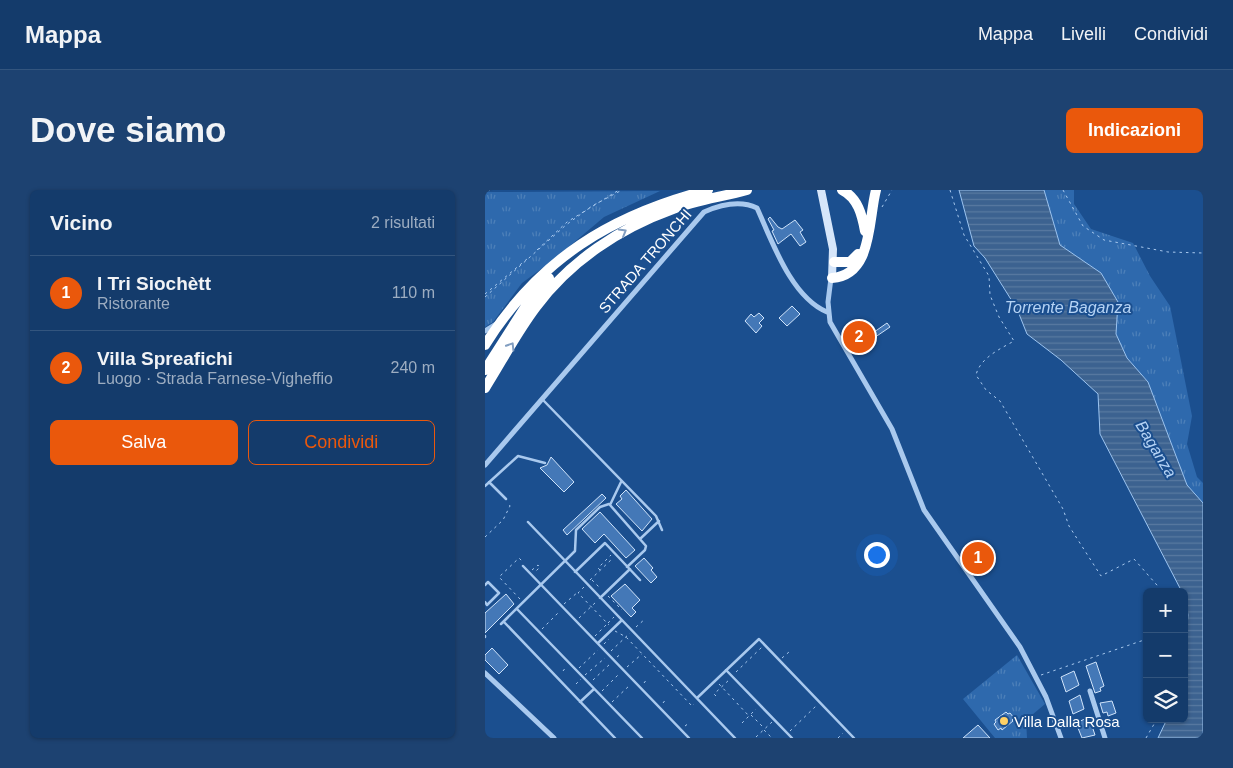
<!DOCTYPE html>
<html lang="it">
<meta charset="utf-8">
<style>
:root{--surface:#143b6b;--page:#1d4271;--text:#f1f3f6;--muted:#9dadc1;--line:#33557e;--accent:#ea580c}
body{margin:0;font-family:Helvetica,sans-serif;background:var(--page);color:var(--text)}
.controls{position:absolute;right:15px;bottom:15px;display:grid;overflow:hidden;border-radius:8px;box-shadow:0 1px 4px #0004}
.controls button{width:45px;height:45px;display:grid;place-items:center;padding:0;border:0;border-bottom:1px solid var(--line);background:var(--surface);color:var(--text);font:25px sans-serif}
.you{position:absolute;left:391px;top:364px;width:18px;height:18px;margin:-12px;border:4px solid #fff;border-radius:50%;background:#1a73e8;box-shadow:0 0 0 8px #1a73e833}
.badge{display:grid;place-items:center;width:32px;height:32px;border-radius:50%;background:var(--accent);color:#fff;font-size:16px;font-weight:700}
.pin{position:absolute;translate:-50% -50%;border:2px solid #fff;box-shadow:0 1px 5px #0006}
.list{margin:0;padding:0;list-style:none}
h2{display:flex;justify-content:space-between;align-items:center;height:65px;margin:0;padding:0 20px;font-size:21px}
h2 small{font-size:16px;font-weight:400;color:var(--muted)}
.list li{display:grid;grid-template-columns:32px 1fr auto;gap:15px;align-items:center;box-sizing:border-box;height:75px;padding:0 20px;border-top:1px solid var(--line)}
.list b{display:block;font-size:19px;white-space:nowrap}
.list p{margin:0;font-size:16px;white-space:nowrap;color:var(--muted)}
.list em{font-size:16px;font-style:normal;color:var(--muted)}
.actions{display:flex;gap:10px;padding:15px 20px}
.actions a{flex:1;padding:11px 0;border:1px solid var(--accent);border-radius:8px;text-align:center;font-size:18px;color:var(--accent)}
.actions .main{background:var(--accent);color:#fff}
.icon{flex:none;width:28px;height:28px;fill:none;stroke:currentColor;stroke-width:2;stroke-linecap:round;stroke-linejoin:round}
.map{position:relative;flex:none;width:718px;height:548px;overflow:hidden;border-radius:8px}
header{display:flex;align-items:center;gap:30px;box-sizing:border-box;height:70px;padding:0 25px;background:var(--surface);border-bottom:1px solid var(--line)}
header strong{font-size:24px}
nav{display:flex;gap:28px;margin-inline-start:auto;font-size:18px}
.intro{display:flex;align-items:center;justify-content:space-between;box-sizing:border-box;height:120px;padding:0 30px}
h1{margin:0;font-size:35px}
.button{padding:12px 22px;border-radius:8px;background:var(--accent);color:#fff;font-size:18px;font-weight:700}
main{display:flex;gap:30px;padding:0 30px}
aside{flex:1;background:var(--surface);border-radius:8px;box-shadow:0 1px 4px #0004}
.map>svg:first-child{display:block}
</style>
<header>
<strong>Mappa</strong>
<nav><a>Mappa</a><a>Livelli</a><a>Condividi</a></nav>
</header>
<div class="intro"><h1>Dove siamo</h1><a class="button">Indicazioni</a></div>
<main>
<aside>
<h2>Vicino<small>2 risultati</small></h2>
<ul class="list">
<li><span class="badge">1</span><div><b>I Tri Siochètt</b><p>Ristorante</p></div><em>110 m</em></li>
<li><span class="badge">2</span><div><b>Villa Spreafichi</b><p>Luogo · Strada Farnese-Vigheffio</p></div><em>240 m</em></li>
</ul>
<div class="actions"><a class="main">Salva</a><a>Condividi</a></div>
</aside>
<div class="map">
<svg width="718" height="548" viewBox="0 0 718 548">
<defs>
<pattern id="grass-tufts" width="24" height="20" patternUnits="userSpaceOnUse" patternTransform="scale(1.25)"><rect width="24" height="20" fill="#2e69ad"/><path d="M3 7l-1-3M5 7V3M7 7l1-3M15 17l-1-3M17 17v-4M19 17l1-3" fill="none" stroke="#4d80b9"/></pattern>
<pattern id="water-rules" width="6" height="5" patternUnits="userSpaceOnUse" patternTransform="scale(1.25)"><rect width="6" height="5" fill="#3c6290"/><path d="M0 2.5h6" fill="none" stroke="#597aa1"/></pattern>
</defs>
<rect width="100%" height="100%" fill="#1b4f8f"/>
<!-- grass -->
<path fill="url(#grass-tufts)" d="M0,0L5,2L175,1L119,27L67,71L37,93L8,132L0,137Z
M559,0H589V14L606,39L648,53L665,86L685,116L707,226L702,254L712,287L718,293V313L702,295L663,192L642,168L631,144L633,112L616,83L575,55Z
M532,465L560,514L541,530L542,548H510L478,509Z"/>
<!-- water -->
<path fill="url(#water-rules)" stroke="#9cc4f0" d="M474,0H559L575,55L616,83L633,112L631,144L642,168L663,192L702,295L718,313V548H673L682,529H699V468L703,425L699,402H697L615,244L613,204L576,170L542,144L532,119L500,68L489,56Z"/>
<!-- building -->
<path fill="#4478b7" stroke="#cfe3fa" d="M285,27L293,37L297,39L310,30L318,40L315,42L321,52L315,56L306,44L293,54L287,41L289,40L283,29Z
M307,116L315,124L302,136L294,128Z
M274,123L279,128L274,133L277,136L271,143L260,131L266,124L269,127Z
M402,133L405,137L383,152L381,148L371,155L365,146L377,139L382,147Z
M66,267L89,292L79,302L55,278L62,275Z
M141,300L167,329L157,341L131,314L137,309L135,306Z
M117,304L121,308L82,345L78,340Z
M115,322L150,360L141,368L119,344L110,353L97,339Z
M159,368L168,378L166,380L172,387L166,393L150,376Z
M140,394L155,410L147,418L151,422L146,427L126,406Z
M21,404L29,414L0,443V423Z
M7,458L23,475L14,484L0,470V465Z
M611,472L619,496L615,498L616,501L610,503L601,476Z
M589,481L594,495L581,502L576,487Z
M595,505L599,519L588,524L584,511Z
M627,511L631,523L623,526L622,522L618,523L615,513Z
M521,522L523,524L525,523L529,528L527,530L528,531L517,540L516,538L513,540L509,534L511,532L510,530Z
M604,527L610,545L597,548L591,533Z
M493,535L505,548H478Z"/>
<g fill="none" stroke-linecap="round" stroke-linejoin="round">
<!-- path -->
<path stroke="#a9c9ee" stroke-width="1" stroke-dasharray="2.5 4" stroke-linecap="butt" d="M4,0L5,1
M465,0L479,45L504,86L505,105L514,127L529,151C515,159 495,168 491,185L501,200L515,211L578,319L584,336L616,386L649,369L678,402
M578,0L598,36L619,50L683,62L718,63
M397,17L407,0
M52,60L82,32L134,0
M0,104L42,69
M0,107L81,35L107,16L137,0
M0,347L18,330L25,316L23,312
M47,380L53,375L55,377L50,382
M115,380L113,378L126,365
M105,390L127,369
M107,390L116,399
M99,397L93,403L124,435
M123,406L137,420
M35,409L14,387L34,368L38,372
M79,414L93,402
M94,428L111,412
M123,433L129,427
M151,437L160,429
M57,439L75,421
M130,441L141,447L207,516L209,514
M110,446L121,435
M119,454L124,449
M126,461L145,443
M132,467L137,463
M297,468L304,462
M142,477L157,464
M94,478L113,460
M78,481L81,477
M251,482L277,457
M100,485L120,468
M556,485L662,449
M108,490L125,474
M159,493L162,489
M91,494L96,489
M234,494L264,526
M117,501L135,483
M231,506L229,504L245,489
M127,512L145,495
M178,513L181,509
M266,525L279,538
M257,533L271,519
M200,536L204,533
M279,540L287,548
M305,541L331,516
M271,547L287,532
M353,548L358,543
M661,548L672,529"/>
<!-- lane -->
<path stroke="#a9c9ee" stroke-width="2.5" d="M58,210L171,326L177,340
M4,292L21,309
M136,292L125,315L161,356L160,360L142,377
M0,296L33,266L60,273
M43,332L250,548
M156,348L174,331
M38,376L204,548
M90,382L120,353L155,390
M0,395L3,392L14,403L2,415L0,412
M115,408L145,379
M32,419L157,548
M19,432L130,548
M16,434L90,361L91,340L115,317L124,314
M0,446V447
M113,453L137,430
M241,480L307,548
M212,508L274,449L369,548
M95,512L109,499"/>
<!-- street -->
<path stroke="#a9c9ee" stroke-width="5" d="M346,88L343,112L345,132L407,239L439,320L535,457L561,507L576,548
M0,141L11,134
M0,275L219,22C235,15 255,10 272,18C287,51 306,107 342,122
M0,483L69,548
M605,501L620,548"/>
<!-- secondary -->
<path stroke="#d6e6fa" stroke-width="8" d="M336,0L348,59L347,88"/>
<!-- highway -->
<path stroke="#fff" stroke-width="10" d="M357,0C373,8 377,25 380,41
M349,72H365L373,64
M347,88C388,85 383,30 391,0
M0,155C54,69 126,25 223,0
M0,180L41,116L64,88
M0,198C17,171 32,142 51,117C85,71 135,38 188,19C212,10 237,7 262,0"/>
</g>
<!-- one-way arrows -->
<defs><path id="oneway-chevron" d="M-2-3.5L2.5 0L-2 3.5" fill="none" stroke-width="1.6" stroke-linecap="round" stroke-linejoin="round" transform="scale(1.25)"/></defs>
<g stroke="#829ec1">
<use href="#oneway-chevron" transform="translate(138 42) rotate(-30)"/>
<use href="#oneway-chevron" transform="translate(26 156) rotate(-58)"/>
</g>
<!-- markers -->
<circle fill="#ffd166" stroke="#1b4f8f" stroke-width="2" cx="519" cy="531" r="5"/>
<g text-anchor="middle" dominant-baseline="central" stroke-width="4" stroke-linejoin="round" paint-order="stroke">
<!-- street labels -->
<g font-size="15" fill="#fff" stroke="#1b4f8f">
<text transform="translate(160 71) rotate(-49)">STRADA TRONCHI</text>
</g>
<!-- poi labels -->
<g font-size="15" fill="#fff" stroke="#1b4f8f" text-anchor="start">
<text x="529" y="531">Villa Dalla Rosa</text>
</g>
<!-- water labels -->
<g font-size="16" font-style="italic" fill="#b5d3f5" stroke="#1b4f8f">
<text x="583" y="117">Torrente Baganza</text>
<text transform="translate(671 259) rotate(59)">Baganza</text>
</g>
</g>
</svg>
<div class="controls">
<button>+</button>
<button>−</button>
<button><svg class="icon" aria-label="layers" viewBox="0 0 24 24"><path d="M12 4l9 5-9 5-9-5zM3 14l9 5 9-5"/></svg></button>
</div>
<div class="you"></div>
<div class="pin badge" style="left:493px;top:368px">1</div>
<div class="pin badge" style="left:374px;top:147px">2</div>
</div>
</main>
